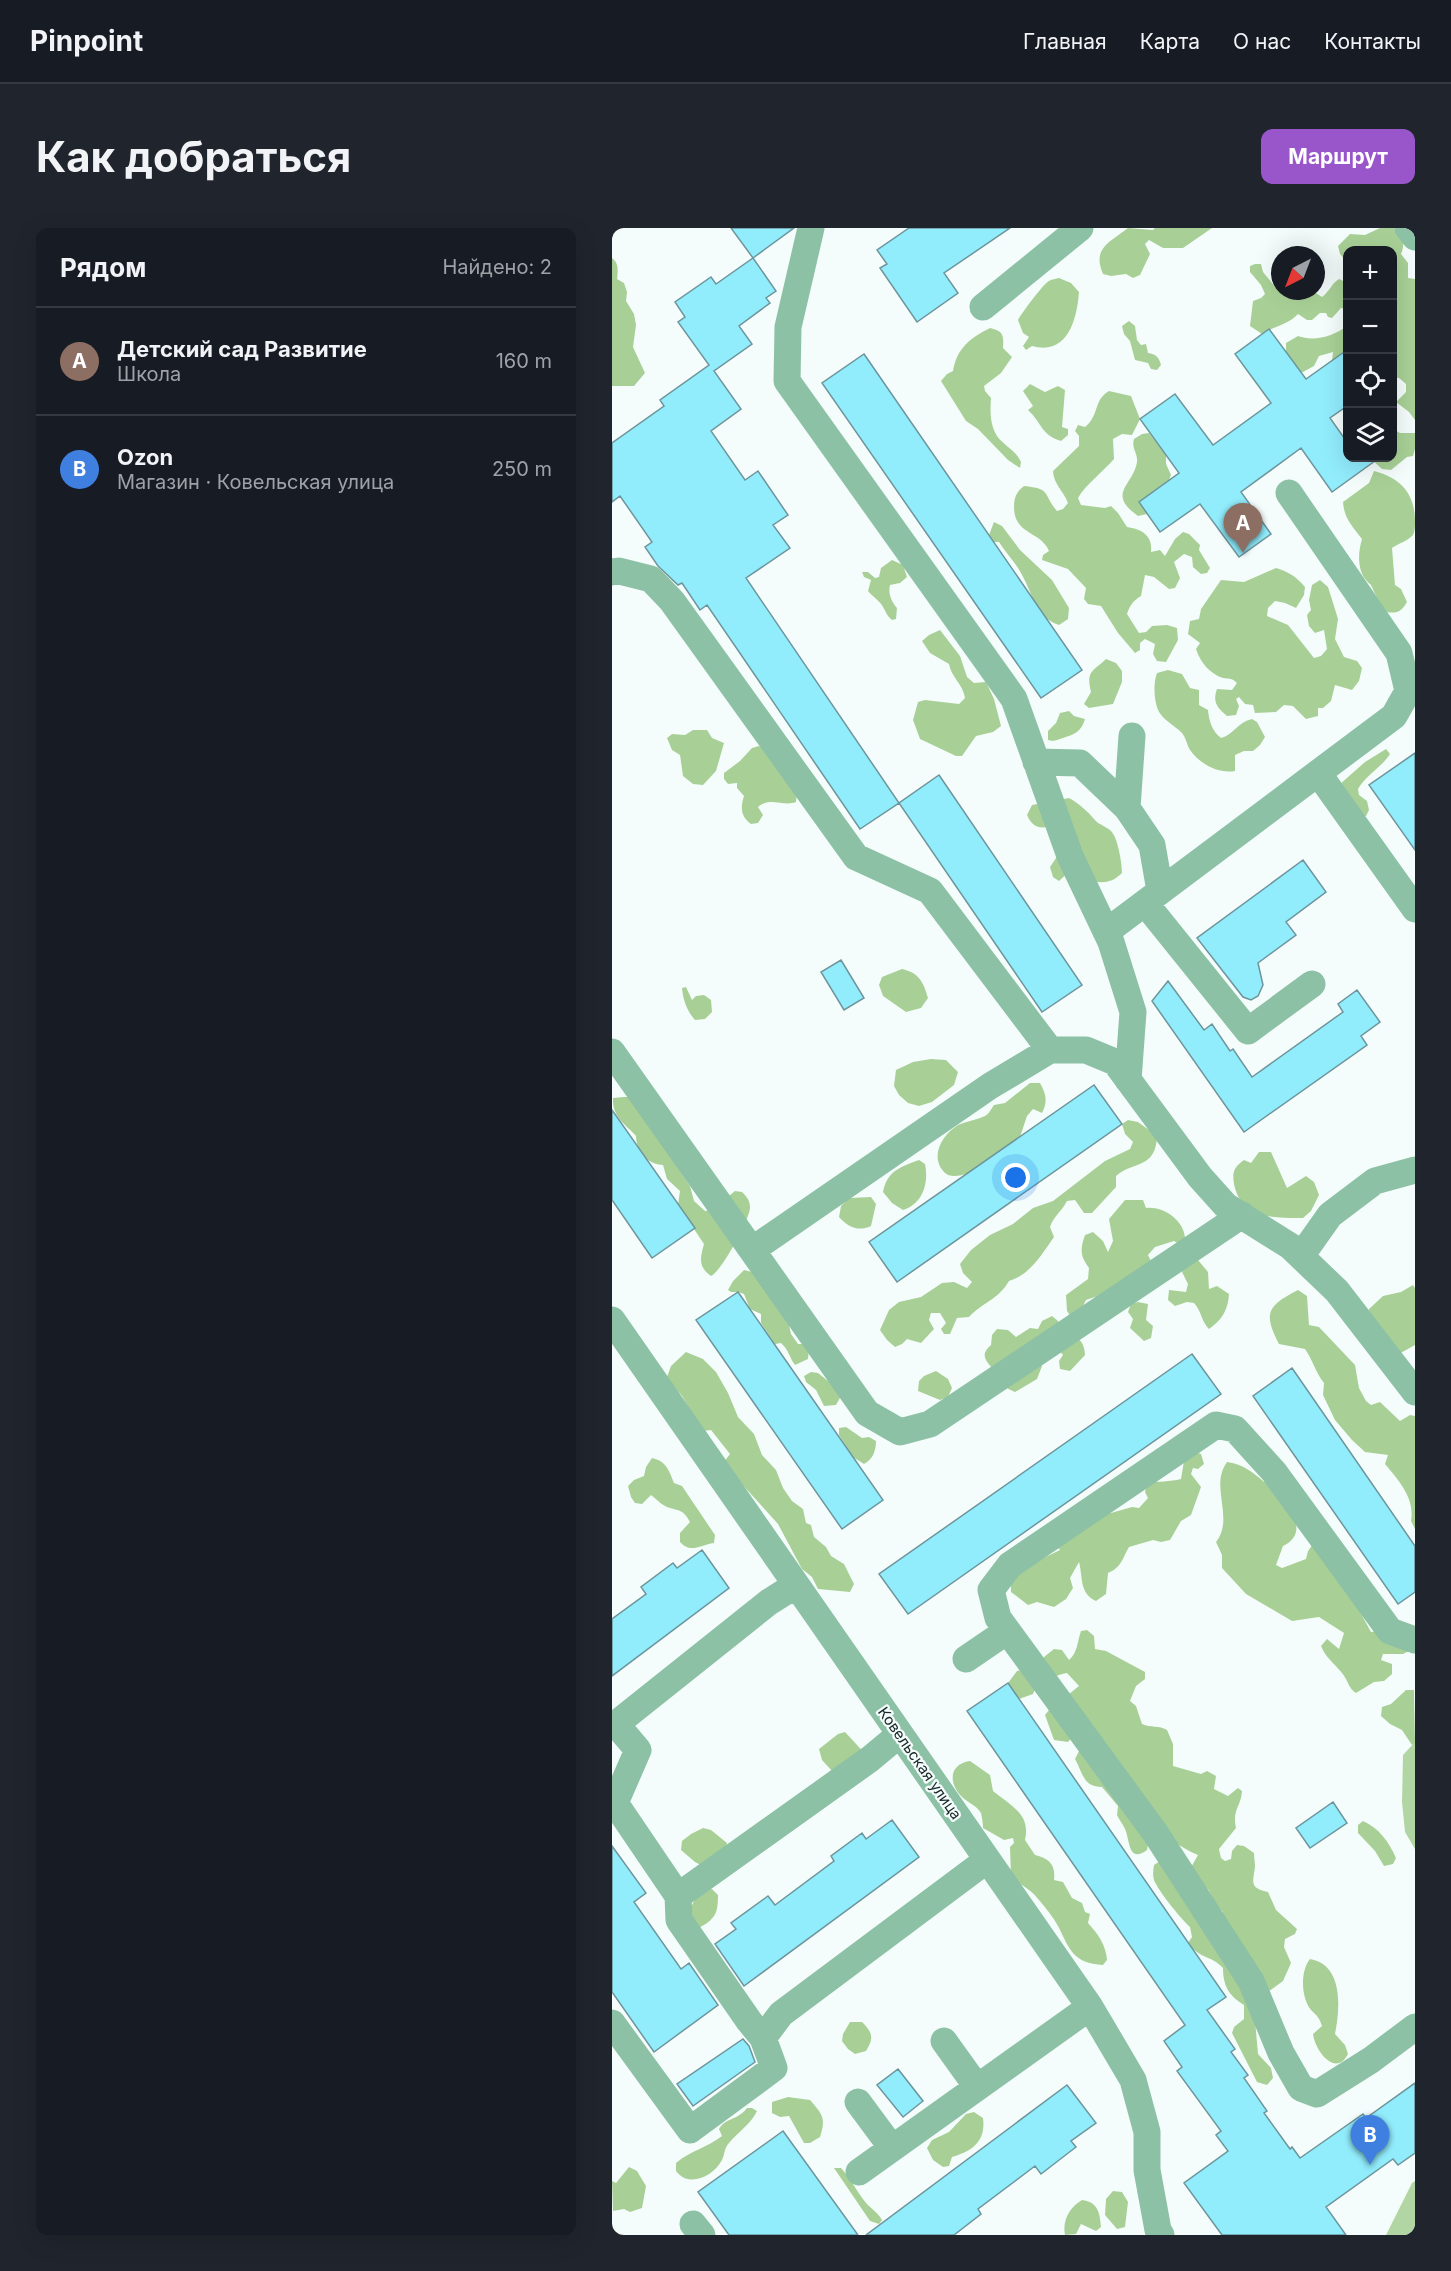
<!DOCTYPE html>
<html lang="ru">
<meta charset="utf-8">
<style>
:root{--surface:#171b24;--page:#20242c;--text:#f1f3f6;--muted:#9ea1a6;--line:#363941;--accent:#9956cb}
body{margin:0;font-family:Inter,sans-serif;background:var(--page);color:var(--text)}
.controls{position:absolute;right:18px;top:18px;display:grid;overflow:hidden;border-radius:12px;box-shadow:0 6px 24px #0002}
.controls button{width:54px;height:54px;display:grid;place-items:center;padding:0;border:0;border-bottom:2px solid var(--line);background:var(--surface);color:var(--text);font:30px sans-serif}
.compass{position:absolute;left:659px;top:18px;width:54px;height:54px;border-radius:50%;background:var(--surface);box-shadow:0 6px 24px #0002;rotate:222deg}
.you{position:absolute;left:404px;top:950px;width:21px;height:21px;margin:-15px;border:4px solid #fff;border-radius:50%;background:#1a73e8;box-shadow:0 0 0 9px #1a73e833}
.badge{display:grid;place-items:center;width:39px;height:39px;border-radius:50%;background:var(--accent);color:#fff;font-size:20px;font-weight:700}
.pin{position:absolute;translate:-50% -50px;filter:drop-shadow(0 2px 3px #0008)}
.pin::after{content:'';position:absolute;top:32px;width:21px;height:18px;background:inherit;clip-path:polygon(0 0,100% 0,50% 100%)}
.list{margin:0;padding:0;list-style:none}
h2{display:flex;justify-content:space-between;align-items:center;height:78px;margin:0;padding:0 24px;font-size:26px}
h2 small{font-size:20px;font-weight:400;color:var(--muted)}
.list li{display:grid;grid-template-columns:39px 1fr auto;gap:18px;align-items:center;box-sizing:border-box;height:108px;padding:0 24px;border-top:2px solid var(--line)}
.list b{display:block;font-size:22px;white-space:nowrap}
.list p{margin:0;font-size:20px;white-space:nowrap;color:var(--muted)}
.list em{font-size:20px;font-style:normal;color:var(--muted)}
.icon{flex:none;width:33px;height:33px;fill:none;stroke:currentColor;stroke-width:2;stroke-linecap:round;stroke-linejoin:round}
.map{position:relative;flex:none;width:803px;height:2007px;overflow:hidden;border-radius:12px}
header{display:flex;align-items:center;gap:36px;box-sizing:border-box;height:84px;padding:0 30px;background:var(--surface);border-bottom:2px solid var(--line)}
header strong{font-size:28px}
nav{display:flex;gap:33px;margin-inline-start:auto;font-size:21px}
.intro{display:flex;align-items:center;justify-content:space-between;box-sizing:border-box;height:144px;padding:0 36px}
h1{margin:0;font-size:42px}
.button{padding:15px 27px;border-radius:12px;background:var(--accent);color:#fff;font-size:21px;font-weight:700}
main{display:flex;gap:36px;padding:0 36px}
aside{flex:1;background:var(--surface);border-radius:12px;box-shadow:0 6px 24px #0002}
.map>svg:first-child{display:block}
</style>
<header>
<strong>Pinpoint</strong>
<nav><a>Главная</a><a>Карта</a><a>О нас</a><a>Контакты</a></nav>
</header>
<div class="intro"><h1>Как добраться</h1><a class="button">Маршрут</a></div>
<main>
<aside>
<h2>Рядом<small>Найдено: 2</small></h2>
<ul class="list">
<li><span class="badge" style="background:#8d6e63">A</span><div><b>Детский сад Развитие</b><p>Школа</p></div><em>160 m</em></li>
<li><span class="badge" style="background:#3f7fe0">B</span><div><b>Ozon</b><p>Магазин · Ковельская улица</p></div><em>250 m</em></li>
</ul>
</aside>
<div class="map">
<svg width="803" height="2007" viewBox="0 0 803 2007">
<rect width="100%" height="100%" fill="#f5fdfc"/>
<!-- green -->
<path fill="#b2d6a3" d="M803,1514V1621L793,1604L790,1574L791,1527Z
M803,1953V2007H774L800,1955Z"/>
<!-- forest -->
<path fill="#a8d096" d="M516,0L541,2L543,0H600L571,20H551L537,12L533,16L538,26L528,47L521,50L514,46L499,48L491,46C480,20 497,15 516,0Z
M768,0H782C790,9 794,14 789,26L796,35V50L803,51V192L797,184L784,174L794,164V156L787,150L781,149L780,22H736L735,34L728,26L726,18L738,6L753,7Z
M0,30C7,35 6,43 5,51L12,55L15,64L14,73L22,86L24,97L21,119L33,145L22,158H0Z
M643,36H649L651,44L664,60L668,59V63H676L677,68L681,72H688L694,65H704L710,69C718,63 719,56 727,51C739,55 735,70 735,81L729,80L720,90L716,89L714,85H708L700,92H695L686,86C676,97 662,98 650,106L638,98L641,73L649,70L653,66L649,57L638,44V38Z
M447,50L459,55L467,64C465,91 456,128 420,118L414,122L411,118L417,109L411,105L406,92C409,86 432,55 437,53C440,51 444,51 447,50Z
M517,93L523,98L525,112L529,117L534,116L536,125C544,126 547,129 549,137L545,142L539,141L536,135L523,132L518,113L512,106L510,98Z
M735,98V122L720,133L721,124L707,128L702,138L689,145L674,125V115L686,108C702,114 722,108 735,98Z
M378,100C391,103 392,107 391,120L400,129L389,145L372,158L373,163L379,170C378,183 378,197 385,208C392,218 404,222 409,234L408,240L396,232L366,201L354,193L329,153L335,146L341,143C345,120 358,110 378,100Z
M418,156L433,164L446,158L453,162L450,199L456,201V207L449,213C429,207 430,195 416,182L421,178L411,163Z
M497,163L519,168L528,191L520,207L510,206L501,211L502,231C491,244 474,256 466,270L469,277L493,280L499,278L506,285L515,299C530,301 541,308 539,324L548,322L553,328L563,311L571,304L577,306L588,317L587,322L598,340L595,345L589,346L581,339L580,329L572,326L562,334L568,350L563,360L557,361L542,349L533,347L529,368C521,373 518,377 515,386L527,405L534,404L540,398L555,397L565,400L566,412L554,434L545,433L541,426L543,416L533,411L528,415V422L523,425L506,405L489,378L476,376L472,371L474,360L456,341L430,332L431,327L437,323C429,303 402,307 402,279C402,270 404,264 412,258C440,261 430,265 445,283L451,281L456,275C452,264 441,255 441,243L467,218V208L463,203L466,197L473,199C488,187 481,172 497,163Z
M781,201L788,205H803V221L801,228L795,229L779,242L770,241L758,230H780Z
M537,205L554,227V236L559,247L557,252L527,274L535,286L526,288C494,265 521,258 525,234C526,225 519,220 522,211L530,206Z
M762,243C789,250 803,266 803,293C803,299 803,303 801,307C796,313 787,315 780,320L783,357L789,361L795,374C790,383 785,386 775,384C768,375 764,369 760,359C758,355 757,356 754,352C745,341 746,324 750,311C740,298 732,290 731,274L757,255Z
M382,294L390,298L408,322L440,352L457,380L456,391L447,397C424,390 420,364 409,345C403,334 393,324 387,314H381L377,307Z
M280,332L291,337L295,349L288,355L278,357C276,365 279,373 285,380L284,391L280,392C275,388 274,384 271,379C268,373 261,369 256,363L259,352L252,349L250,344H256L263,350L267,349L269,340Z
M664,340C677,344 685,349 693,359L692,367L684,380L673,375L663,373L656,380L655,388L676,397L702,430L709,428L715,421L712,402L703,405L697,398L695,387L699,382L697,372L700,357L708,352L716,359L722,378L726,391L723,411L732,429L745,433L750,440L747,453L740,462L723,457L719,473L711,480H706V488L694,491L681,478L672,477L664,484L643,485L641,477L633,476L627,469L624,471L627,478L624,487L615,488C606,480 600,475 605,461L620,462L625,455C620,450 618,451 611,450C598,446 588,434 584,421L588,415L576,406L578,393L587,391L589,381L609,352L632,354Z
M328,402L348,428L355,449L362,455L374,454L382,471L389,498L381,504L364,508L350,528H344L308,511L301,492L306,474L313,472L347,476L353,470C351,456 339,449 337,436L318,425L310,413L317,407Z
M494,431L504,435L510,443V454L501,476L477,480L472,476L479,464C474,443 480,444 494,431Z
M556,442L570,446L578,460L587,462V477L596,482C597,493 600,503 609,510C621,507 626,494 640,491L645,494L653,509L648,517L641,523H632L623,527V543C606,546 588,536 578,522C575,517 574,510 570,505C563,498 550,491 546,482C542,472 541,456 545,445Z
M457,483L462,488L473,491C469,504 463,506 451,510C444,512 443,514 436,512V503L444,495L448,485Z
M81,502H95L100,510L112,515L104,543L91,557L81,556L71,548L68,527L60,522L55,510L60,506L73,507Z
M147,518L155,522L185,562L184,574C171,579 158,568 146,579L151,587L146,595L139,596C129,589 128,580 132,568L125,560V555L116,556L112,551V545L128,533L140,520Z
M774,521L778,526C769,540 754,547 746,561L747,567L755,573L757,582L754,588L746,590L727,557L753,534Z
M457,570C468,576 475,583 483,592C487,597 494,598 499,603C506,610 510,635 510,645C493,662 476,652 458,643L447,653L441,649L438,639L448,624L435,599C424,601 419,596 415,587L420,577Z
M290,741C307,745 311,753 316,770L309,780L294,784L271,768L267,757L270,749Z
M74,759L80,772L84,768L92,767L99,772L100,784L93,791L83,792C75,783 71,772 70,760Z
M319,831L334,832L346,844L342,857L320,874L307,878L296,875L287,867L282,858L284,842L301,834Z
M418,855H428C434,866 436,873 430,885L421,881L415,888L408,909L354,946C346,948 338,950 332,944C317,928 331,906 346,897C355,893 365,892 373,888C377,886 379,881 382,877L393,875Z
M11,869H18L78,958L82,973L93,983L100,982L123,963L130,964C135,969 138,972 138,980C137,992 110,1043 99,1048C86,1039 88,1030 92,1016L66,977L68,963L55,951L51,937C36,937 24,923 24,908C13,896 0,889 1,870Z
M516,892L526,894L545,908C544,941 521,933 504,948V959L480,985H472L463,972L455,973C450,983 441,989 438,999L442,1009C430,1026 418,1047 397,1053C386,1072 371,1074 357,1089L345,1090L338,1106H332L329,1101L334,1095L328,1085H319L317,1092L322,1101L309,1115L295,1111L290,1116L283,1119L275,1112L268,1102L277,1082L287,1074L309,1069L330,1055L342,1054L355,1060L360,1054L351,1045L348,1036L359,1022L378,1007L401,996L421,980L441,973L493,933L518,921L521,914L513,906L510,896Z
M647,924H659L675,960L694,948L702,954L707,967L699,983L691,990C661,990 629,991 622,956C620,944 622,939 632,932L639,935Z
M307,932L313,936C317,955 311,976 291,982L280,975L271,964C275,943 288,939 307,932Z
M259,969L264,976L259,998C246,1004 236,999 227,989L229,978L237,970Z
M513,972H531L534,980C551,978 572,992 573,1010L567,1016L562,1013L543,1019L536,1027L541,1037L486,1068L474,1072L469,1082L459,1089L455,1083L454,1067L476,1051L477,1040C468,1028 468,1021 473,1007L481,1004L491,1013L496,1024L501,1013L497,991Z
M586,1032L596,1044L597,1061L605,1058L617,1066C616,1082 610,1092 597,1101C589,1093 590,1084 582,1075L575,1074L563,1078L556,1072L557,1062L574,1064L576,1056L570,1044L575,1034Z
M132,1042L144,1045L177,1097L179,1106L186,1116H192L197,1121L196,1131L183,1137C177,1129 177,1122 169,1115L163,1116L149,1095V1086L138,1081L132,1066L126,1064H119L116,1062L121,1053Z
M801,1057L803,1060V1117L785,1127L757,1096V1081L771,1068L789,1064Z
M686,1062L695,1068L697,1097L707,1099L743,1137L747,1160L754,1173L759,1177L768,1174L788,1193L798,1187L803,1188V1301L799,1293C803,1270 787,1253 773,1236L776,1227L753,1224L740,1212L723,1192L711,1167L712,1155C703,1144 701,1132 693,1121L667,1116C651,1085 655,1078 686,1062Z
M526,1074L536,1076L534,1092L541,1098L539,1110L532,1113L518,1100L521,1091L516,1084L519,1076Z
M440,1088L446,1093L449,1101C462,1107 473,1111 473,1127L458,1143L448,1141L447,1133L451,1127L445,1120L421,1127L430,1138L425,1151L403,1164C390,1159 391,1154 383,1144C376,1134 366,1128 379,1117L380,1107L385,1101L396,1102L404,1109L418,1100L426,1101L430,1093Z
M74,1124L91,1131L104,1144L116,1165L126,1189L142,1206L150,1227L164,1242L171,1260L180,1273L191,1281L194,1295L199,1297L202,1309L214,1319L219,1328L232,1336L242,1356L238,1364L206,1361L200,1349L190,1341L166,1296L111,1235L118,1226L99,1202L91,1203C83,1191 77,1179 70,1168C65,1161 58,1157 55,1149L59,1138Z
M324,1143L336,1151L340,1160L336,1169L328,1172L306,1163L307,1153L312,1148Z
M199,1144L206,1145L216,1153L218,1148L229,1168L224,1177L212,1178L204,1162L194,1154L192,1148Z
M234,1199L250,1210L257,1209L264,1213C264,1223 261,1231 252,1236L241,1229L227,1207V1200Z
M583,1224L589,1226L592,1236L586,1241L581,1240L579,1246L589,1259L579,1287L569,1293L558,1312L549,1314L541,1312L517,1319C510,1331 510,1339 496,1345L494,1366L484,1373C467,1365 471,1349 467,1334L458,1350L461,1360L454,1371L442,1379L425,1374L416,1377L399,1364V1350L411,1340L448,1322L444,1316L486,1285H499L520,1279L527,1280L536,1270L533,1264L535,1255C547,1253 557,1254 569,1251L572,1233Z
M40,1230C54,1233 57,1242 62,1255L70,1258L103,1307L102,1315C88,1317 79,1326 68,1314V1305L78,1294C71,1281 67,1283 55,1279C50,1277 44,1271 39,1267L30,1276L23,1275L19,1269L16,1258L22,1252L32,1248L34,1239Z
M615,1234C630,1236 641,1244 652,1254H662C673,1273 701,1304 671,1318L664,1337L670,1340L694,1331L696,1323L701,1316L747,1382L759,1404L766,1403L797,1423L791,1426H771L769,1432L780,1436V1446L772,1453L762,1454L744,1465C736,1460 736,1452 730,1445C722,1435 714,1430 709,1418L715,1411L727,1421L732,1405L707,1389L680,1393L634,1366L610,1340V1327L604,1314C623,1290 597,1259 615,1234Z
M475,1402L482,1408L483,1421L494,1423L533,1444V1451L524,1458L518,1473L524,1478L530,1496C539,1500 547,1497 555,1502L561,1516V1538L589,1546L595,1543L604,1548L602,1561L616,1568L626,1560L630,1563C629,1579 620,1581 624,1600L607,1621L609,1630L613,1633L619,1631L620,1623L625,1617L632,1618L642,1625C642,1629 643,1635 643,1639C641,1654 637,1660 656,1664L664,1682L685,1701L683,1706L673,1711L672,1719L679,1735L671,1753L656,1764L643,1792L646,1826L659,1840L661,1850L655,1857L645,1854L620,1805L622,1799L632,1791V1777C617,1768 611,1758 611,1740C599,1727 589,1732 576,1715L580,1709L578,1699C570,1692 549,1666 544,1656C540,1650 541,1644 542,1637L551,1631L606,1686L611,1684L604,1677L596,1661L583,1655L577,1643L586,1627C569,1620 555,1608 539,1599L535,1622C516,1636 518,1612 513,1601C511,1596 507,1592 505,1587L506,1578L490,1559C471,1559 471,1545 463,1531L467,1523V1501L456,1514L442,1512L433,1487L437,1482L467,1458L455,1445C445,1446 436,1453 425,1456L421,1466L407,1471L396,1455L405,1443L430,1437L432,1429L442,1421L450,1422L457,1432C466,1424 465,1414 469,1403Z
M794,1462H802L803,1515L800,1517L790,1502L778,1496L769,1488L770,1479L779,1476Z
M233,1504L258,1531L221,1544L210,1532L207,1521L226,1506Z
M358,1533L378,1547L381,1563C399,1578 419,1586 413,1612L423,1627C437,1630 444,1637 442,1652L451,1654L460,1670L470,1675L473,1684L478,1686L476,1695C486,1706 494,1717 495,1732L491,1737C461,1735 458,1722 446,1698C441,1689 434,1680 427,1672C419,1661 408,1657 399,1648L398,1619L402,1615L401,1610L392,1612L371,1600C371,1596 370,1589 369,1585C364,1577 355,1574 350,1569C336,1555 337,1536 358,1533Z
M751,1593C767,1600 777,1614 784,1630L781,1636L772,1638L763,1623L746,1605V1597Z
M91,1600L99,1602L115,1615L112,1627L94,1640L83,1634L69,1622L70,1613L79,1606Z
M92,1661H100L106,1667C106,1686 103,1691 87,1700L76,1685L84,1669Z
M698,1731C732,1737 728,1781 723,1806L733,1817L736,1826C724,1850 703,1823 701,1806L710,1798C707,1789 705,1788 699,1782C689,1770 688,1743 698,1731Z
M238,1794H250C261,1805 262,1810 254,1823L243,1826L236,1821L230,1813L231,1806Z
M176,1869L198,1872C211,1887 214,1890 208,1909L198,1915H192L177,1888L168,1889L160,1885V1874Z
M135,1880H140L145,1883C139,1896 126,1904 117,1915C112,1920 113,1926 110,1932C101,1949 76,1960 64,1943V1935C78,1923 96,1919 110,1908L107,1901C114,1889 125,1893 135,1880Z
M362,1884L371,1890C374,1913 361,1923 340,1929L337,1938L331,1939L321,1932L315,1920L320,1912L337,1904L354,1886Z
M17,1939L25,1943L34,1958L30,1980L18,1984L12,1981L1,1983L0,1953L4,1955Z
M222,1940H229C238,1950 243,1960 251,1971C256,1979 265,1983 270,1992L267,1996L258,1993Z
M501,1963L510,1964L516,1974L513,1999L505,2001L493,1987L494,1971Z
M470,1972C486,1974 488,1985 489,1999L484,2003L469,1996L464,2006L453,2007C450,1992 458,1979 470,1972Z"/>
<!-- building -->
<path fill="#91ecfc" stroke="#6d959c" stroke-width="1.5" d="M119,0H182L141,30Z
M297,0H398L332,45L346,65L305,94L268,40L275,36L265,22Z
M141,30L164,63L154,70L158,75L127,98L140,116L102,143L129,181L99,203L133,252L146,243L176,287L161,297L178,320L134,350L287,575L248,601L95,377L88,382L70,355L66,357L46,338L33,319L40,314L8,268L0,274V215L52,178L48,172L97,137L66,94L73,89L63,74L99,49L104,56Z
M657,101L694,151L735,122V178L718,190L735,214V230H767L720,264L689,220L629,264L659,306L627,329L588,276L548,304L527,274L567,245L528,191L563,166L601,217L659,175L623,126Z
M252,126L470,442L429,470L210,155Z
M803,525V622L757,557Z
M327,547L470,757L430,784L287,575Z
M691,632L714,664L674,694L684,707L646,735L651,757L646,768L639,772L631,769L585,710Z
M229,732L252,770L232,782L209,744Z
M556,753L592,802L600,796L618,823L621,821L640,849L731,784L726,776L745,762L768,794L749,808L755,817L632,904L540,773Z
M482,857L510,896L285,1054L257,1014Z
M0,882L83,1000L40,1030L0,972Z
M126,1064L271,1272L230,1301L84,1092Z
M580,1126L609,1166L296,1386L267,1346Z
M680,1140L803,1318V1364L786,1376L641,1168Z
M90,1322L117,1360L0,1448V1391L34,1366L29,1359L61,1335L65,1340Z
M396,1455L614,1769L595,1782L623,1821L619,1824L636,1847L632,1850L655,1883L652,1885L678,1921L680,1919L688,1930L751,1886L754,1890L803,1855V1925L786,1937L781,1931L714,1979L734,2007H610L572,1955L616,1923L604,1907L609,1903L565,1843L570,1839L552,1813L573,1797L355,1483Z
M721,1574L735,1595L698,1620L684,1600Z
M280,1592L307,1629L132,1758L103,1716L124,1701L119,1695L156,1668L163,1677L222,1633L219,1628L250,1605L254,1611Z
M0,1618L34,1665L22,1674L69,1741L77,1735L106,1777L42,1824L0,1764Z
M131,1811L137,1818L143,1834L81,1878L65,1856Z
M286,1841L311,1873L291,1889L265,1857Z
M455,1857L484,1895L459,1913L464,1919L429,1946L423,1938L366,1981L369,1986L342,2007H254Z
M171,1903L246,2007H117L86,1964Z"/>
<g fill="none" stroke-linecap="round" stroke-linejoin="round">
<!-- minor -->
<path stroke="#8dc1a5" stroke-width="27" d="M199,0L176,99L175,153L402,471L458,628L499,714L521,784L516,852
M796,0L803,9
M371,79L468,0
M0,344L7,343L39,351L60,373L244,629L318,663L438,822H474L503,834L588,949L614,978L678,1018L725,1063L803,1164
M424,534L468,535L515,580L540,617L548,663
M706,545L803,681
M515,580L520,508
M533,675L636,803L700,756
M494,704L782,488L796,463L787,425L677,265
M0,824L255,1185L288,1204L318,1196L630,987
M140,1022L378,858L438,822
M689,1028L718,987L763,953L803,942
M0,1092L478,1779L521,1852L535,1904V1942L546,2002L549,2007
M803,1412L778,1403L662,1244L623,1201L604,1197L398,1337L379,1362L386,1390L544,1606L639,1753L669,1825L689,1860L705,1866L759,1832L803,1799
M354,1431L395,1403
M66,1668L3,1575L26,1522L4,1496L157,1374L184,1357
M0,1795L78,1902L162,1840L151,1810L169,1786L375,1632
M151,1810L137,1793L67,1692L66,1668L258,1531L288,1506
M332,1813L365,1859
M246,1874L280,1920
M247,1944L478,1779
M81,1996L90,2007"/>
</g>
<g text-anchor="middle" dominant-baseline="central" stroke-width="4.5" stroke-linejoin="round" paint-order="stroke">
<!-- street labels -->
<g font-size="15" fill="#172725" stroke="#f5fdfc">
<text transform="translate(308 1535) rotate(55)">Ковельская улица</text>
</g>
</g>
</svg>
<div class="controls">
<button>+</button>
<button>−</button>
<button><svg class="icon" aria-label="locate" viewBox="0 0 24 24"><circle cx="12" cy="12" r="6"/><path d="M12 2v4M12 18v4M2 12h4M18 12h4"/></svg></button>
<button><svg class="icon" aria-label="layers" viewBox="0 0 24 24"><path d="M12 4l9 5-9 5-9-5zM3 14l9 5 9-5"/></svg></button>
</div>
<svg class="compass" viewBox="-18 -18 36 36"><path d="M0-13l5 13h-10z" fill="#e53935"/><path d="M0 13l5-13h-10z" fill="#9ea1a6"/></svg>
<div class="you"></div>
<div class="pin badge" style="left:631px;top:325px;background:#8d6e63">A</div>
<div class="pin badge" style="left:758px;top:1937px;background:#3f7fe0">B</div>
</div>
</main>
